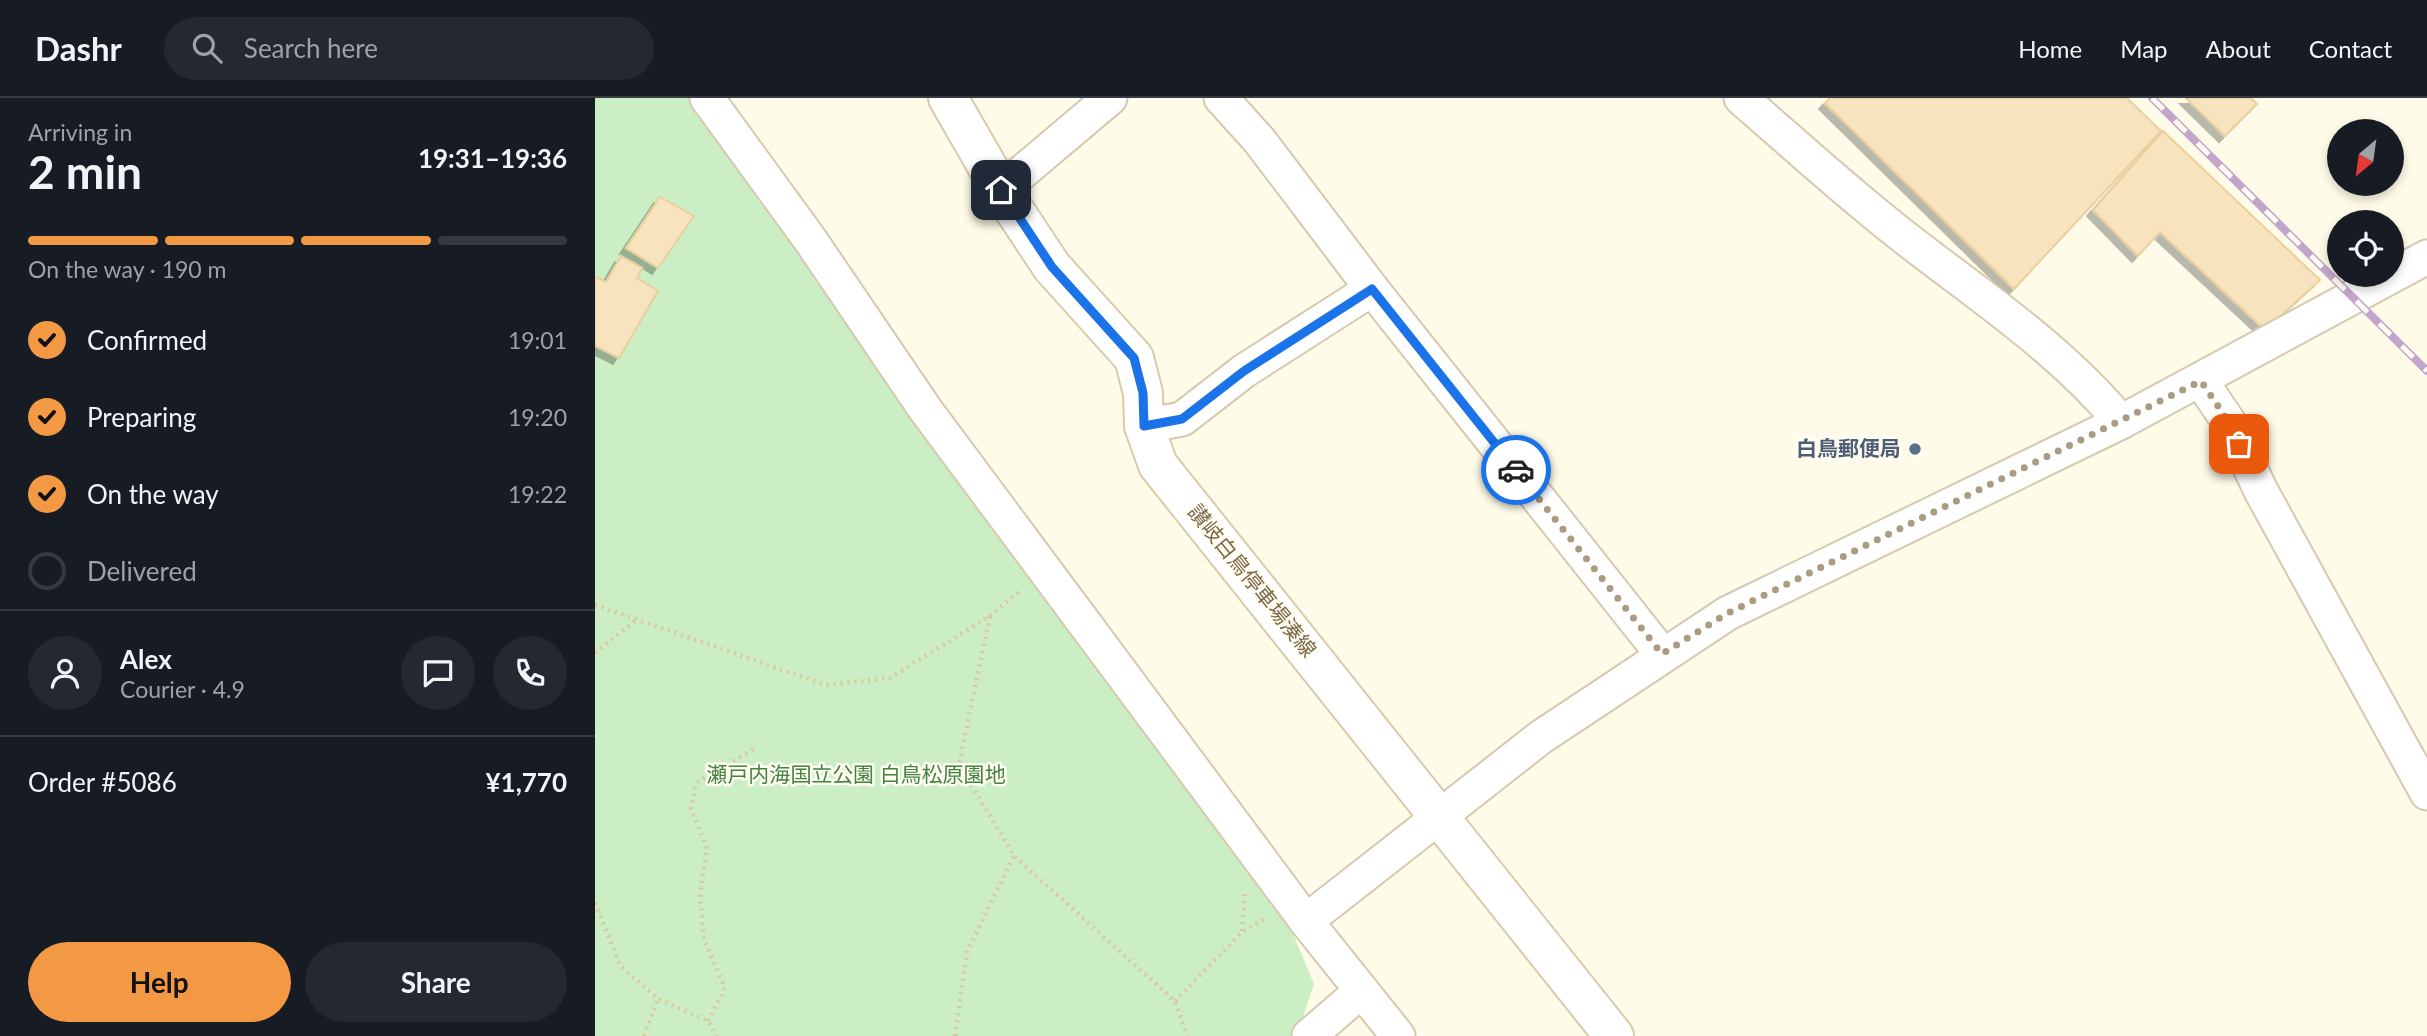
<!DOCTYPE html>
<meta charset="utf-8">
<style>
body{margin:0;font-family:Lato,"Noto Sans JP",sans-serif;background:#242831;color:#f1f3f6;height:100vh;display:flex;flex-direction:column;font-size:26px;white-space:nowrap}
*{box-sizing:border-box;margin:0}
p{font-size:23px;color:#9ea1a6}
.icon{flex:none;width:38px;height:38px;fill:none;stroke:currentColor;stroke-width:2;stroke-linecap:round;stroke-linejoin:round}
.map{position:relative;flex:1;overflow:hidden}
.sheet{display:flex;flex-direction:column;background:#171b24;width:595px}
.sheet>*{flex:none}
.needle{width:46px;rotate:209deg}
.tools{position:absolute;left:1732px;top:21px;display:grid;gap:14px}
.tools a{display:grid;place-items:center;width:77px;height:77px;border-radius:50%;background:#171b24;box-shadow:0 4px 10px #0003;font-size:35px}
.pin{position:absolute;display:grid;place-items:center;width:60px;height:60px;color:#fff;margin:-30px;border-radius:14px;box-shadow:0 4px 10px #0006}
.courier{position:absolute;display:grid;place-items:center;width:70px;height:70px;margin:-35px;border:5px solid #1a73e8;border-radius:50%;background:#fff;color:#222;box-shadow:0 2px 9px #0007}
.headline em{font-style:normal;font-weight:700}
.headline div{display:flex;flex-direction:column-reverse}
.headline{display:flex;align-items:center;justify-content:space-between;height:119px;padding:0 28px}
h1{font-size:46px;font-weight:700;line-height:52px}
.bar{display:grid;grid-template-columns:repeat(4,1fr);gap:10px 7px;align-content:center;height:84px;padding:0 28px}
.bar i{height:9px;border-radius:5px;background:#363941}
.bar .current{background:#f39843}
.bar p{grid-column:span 4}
.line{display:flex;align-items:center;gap:18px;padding:0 28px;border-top:2px solid #363941}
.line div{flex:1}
.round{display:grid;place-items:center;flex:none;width:74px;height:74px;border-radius:37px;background:#242831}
ol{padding:0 28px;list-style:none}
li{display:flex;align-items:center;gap:21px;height:77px}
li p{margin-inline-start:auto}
li .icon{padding:7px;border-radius:50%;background:#f39843;color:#111;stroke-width:4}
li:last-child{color:#9ea1a6}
li i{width:38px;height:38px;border:4px solid #363941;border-radius:50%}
.cta{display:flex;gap:14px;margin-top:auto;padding:14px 28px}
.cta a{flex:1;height:80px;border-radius:42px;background:#f39843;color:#111;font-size:28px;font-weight:700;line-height:80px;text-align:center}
.cta a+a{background:#242831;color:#f1f3f6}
header{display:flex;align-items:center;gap:42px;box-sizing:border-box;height:98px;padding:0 35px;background:#171b24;border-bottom:2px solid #363941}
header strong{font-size:33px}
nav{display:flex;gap:38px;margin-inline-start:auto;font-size:24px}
.search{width:490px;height:63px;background:#242831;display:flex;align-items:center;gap:18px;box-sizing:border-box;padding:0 24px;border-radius:38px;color:#9ea1a6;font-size:26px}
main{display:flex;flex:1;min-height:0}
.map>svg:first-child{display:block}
.green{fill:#cbeec5}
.building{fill:#f7e3bd;stroke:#ebcf9c;stroke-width:2;filter:url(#shadow)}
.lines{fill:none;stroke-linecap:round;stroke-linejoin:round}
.street-casing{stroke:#d5c9af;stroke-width:37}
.secondary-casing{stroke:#d8cbac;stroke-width:42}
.path{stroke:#ddc79f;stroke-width:4.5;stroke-dasharray:2 5;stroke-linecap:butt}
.street{stroke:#fff;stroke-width:33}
.secondary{stroke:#fff;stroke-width:38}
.rail-casing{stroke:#c3a4cb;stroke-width:8}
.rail{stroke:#fffdf1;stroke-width:5;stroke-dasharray:16;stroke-linecap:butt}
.done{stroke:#aa9b81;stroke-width:7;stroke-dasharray:0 12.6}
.route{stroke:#1a73e8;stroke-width:9}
.service-dot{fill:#5c6f8a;stroke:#fffdf1;stroke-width:2.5}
.labels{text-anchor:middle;stroke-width:5;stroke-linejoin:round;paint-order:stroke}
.service-label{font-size:21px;font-weight:bold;fill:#4e5e75;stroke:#fffdf1;text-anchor:end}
.street-label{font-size:21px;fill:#7c6849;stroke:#fffdf1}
.park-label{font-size:21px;fill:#42833f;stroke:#fffdf1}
</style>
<header>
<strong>Dashr</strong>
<div class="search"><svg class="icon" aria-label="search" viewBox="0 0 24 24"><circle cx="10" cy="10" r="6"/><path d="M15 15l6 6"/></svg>Search here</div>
<nav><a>Home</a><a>Map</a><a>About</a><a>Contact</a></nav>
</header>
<main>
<section class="sheet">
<div class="headline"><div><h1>2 min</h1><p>Arriving in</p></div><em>19:31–19:36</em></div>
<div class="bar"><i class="current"></i><i class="current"></i><i class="current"></i><i></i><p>On the way · 190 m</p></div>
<ol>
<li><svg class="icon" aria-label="check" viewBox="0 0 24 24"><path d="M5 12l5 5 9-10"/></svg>Confirmed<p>19:01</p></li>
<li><svg class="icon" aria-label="check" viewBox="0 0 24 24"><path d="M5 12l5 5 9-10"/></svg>Preparing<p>19:20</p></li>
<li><svg class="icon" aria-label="check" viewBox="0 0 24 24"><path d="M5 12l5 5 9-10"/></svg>On the way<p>19:22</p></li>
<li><i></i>Delivered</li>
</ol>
<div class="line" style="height:126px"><a class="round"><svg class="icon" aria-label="person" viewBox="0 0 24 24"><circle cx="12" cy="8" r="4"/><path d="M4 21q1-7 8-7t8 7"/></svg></a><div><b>Alex</b><p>Courier · 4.9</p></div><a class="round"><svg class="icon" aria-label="chat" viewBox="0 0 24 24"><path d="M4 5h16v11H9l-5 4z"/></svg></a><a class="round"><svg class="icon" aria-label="phone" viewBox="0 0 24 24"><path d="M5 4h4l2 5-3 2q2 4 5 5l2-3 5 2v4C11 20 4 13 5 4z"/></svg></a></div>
<div class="line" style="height:91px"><div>Order #5086</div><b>¥1,770</b></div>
<div class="cta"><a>Help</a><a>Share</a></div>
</section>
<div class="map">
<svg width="1832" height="938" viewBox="0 0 1832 938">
<defs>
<filter id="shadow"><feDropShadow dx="-6" dy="6" stdDeviation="0" flood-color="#0004"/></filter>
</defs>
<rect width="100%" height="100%" fill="#fefbe9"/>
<!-- green -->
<polygon class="green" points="0,0 97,0 688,812 719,886 704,931 697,938 0,938"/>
<!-- building -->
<g class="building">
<polygon points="1235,0 1532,0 1566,33 1419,191 1230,5"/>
<polygon points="1591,0 1656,0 1662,6 1630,38"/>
<polygon points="1568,33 1725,182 1670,232 1565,134 1543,158 1498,112"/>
<polygon points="65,99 99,118 63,170 31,150"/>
<polygon points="26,158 47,170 42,180 63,193 24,260 0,248 0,181 1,179 11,184"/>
</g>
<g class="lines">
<defs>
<g id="street">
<polyline points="112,0 216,143 330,311 711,823 803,938"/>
<polyline points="626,0 664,42 777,191 1067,556"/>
<path d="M1146,0C1198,45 1249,92 1304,135C1380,195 1463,248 1526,324"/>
<polyline points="406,92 515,0"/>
<polyline points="1606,283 1633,323 1666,393 1832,695"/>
<polyline points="549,328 587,321 649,273 777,191"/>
<polyline points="711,823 946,639 1133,515 1526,324 1832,159"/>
<polyline points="714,938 765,894"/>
</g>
<polyline id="secondary" points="353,0 406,92 457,169 539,260 548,295 549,328 563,367 1019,938"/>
</defs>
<!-- street casing -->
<use href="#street" class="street-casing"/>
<!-- secondary casing -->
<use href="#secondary" class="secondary-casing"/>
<!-- path -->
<g class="path">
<polyline points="0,507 231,587 295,580 395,518 364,666 419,758 580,903 592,938"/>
<polyline points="395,518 427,491"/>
<polyline points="0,555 41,522"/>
<polyline points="0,805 26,869 63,901 113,923 122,938"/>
<polyline points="647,833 650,793"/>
<polyline points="580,903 647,834 673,819"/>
<polyline points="113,923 130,890 109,841 105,796 112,750 96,711 101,685 161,650"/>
<polyline points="49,938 63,901"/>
<polyline points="360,938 372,854 419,758"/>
</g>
<!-- street -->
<use href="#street" class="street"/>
<!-- secondary -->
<use href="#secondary" class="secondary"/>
<defs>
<polyline id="rail" points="1557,0 1832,273"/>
</defs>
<!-- rail casing -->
<use href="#rail" class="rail-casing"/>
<!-- rail -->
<use href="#rail" class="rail"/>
</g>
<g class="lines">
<!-- done -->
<polyline class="done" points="921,372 1067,556 1133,515 1606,283 1633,323 1644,346"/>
<!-- route -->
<polyline class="route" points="406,92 457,169 539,260 548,295 549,328 587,321 649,273 777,191 921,372"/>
</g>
<!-- markers -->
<circle class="service-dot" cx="1320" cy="351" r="7"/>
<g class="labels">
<!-- service labels -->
<g class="service-label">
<text x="1306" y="358">白鳥郵便局</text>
</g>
<!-- street labels -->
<g class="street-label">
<text transform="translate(657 483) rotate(51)" y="7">讃岐白鳥停車場湊線</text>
</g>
<!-- park labels -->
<g class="park-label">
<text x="261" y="684">瀬戸内海国立公園 白鳥松原園地</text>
</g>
</g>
</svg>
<div class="tools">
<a><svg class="needle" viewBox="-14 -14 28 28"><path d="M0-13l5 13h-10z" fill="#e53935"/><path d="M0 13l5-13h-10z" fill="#9ea1a6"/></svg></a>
<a><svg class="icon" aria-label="locate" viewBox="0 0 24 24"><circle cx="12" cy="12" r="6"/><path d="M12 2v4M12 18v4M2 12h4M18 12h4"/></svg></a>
</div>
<div class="pin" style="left:1644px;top:346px;background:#ea580c"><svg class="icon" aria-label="bag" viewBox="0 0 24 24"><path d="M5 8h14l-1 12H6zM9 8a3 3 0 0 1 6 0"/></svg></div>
<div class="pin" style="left:406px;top:92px;background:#1f2937"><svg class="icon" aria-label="home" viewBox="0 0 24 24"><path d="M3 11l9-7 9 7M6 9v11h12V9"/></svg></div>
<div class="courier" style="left:921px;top:372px"><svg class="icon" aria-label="car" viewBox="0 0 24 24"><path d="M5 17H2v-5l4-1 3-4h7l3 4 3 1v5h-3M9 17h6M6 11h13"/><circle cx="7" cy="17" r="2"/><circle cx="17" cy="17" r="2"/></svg></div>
</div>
</main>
